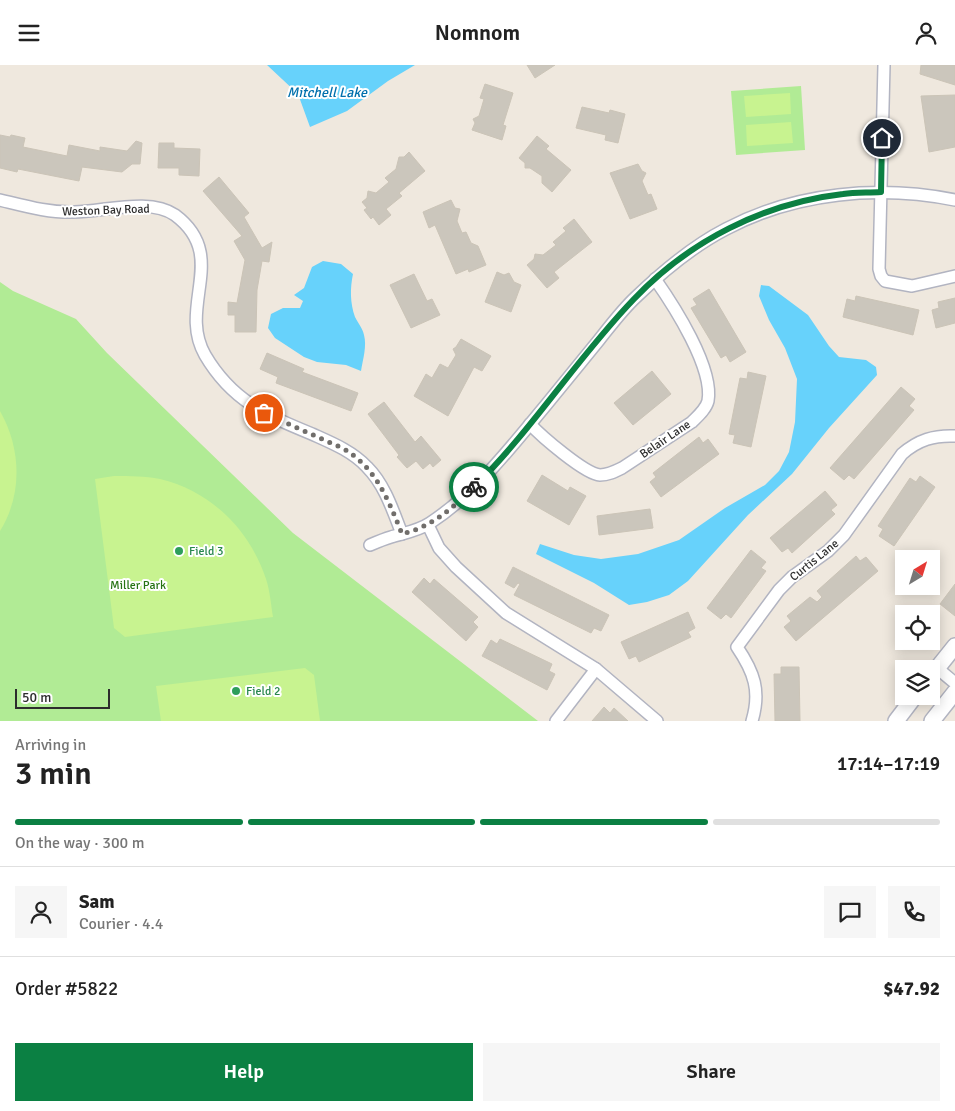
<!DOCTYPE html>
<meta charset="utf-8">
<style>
body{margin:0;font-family:Signika,sans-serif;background:#f6f6f6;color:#222;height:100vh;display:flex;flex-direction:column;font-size:19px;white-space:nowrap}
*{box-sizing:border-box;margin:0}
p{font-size:16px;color:#767676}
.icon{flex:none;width:28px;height:28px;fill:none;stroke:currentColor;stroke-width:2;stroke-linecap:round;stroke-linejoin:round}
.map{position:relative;height:656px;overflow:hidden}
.panel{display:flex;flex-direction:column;background:#fff;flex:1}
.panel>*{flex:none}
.needle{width:32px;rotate:38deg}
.controls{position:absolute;left:895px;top:485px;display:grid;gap:10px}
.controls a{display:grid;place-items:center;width:45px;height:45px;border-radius:0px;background:#fff;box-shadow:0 2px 12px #0003;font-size:25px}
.scale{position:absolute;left:15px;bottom:12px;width:95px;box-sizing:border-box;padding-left:5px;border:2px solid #2d2d2d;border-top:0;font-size:14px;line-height:18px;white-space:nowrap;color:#2d2d2d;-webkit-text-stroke:4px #fff;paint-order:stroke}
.pin{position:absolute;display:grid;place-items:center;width:42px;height:42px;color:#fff;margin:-21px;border:2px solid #fff;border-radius:50%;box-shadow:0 1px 5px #0007}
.courier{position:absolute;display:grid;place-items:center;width:50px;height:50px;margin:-25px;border:4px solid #0b8043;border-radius:50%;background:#fff;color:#222;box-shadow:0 1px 6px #0007}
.head em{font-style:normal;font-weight:600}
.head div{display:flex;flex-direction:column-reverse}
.head{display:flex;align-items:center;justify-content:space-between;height:85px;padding:0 15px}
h1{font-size:32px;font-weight:600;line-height:38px}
.bar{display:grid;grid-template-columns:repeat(4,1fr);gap:8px 5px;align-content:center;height:60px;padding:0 15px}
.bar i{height:6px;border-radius:4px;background:#e0e0e0}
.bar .on{background:#0b8043}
.bar p{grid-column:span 4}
.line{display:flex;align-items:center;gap:12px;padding:0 15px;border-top:1px solid #e0e0e0}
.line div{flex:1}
.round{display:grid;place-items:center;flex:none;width:52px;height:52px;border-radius:0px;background:#f6f6f6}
.button{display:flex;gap:10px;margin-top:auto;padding:10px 15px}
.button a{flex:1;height:58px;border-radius:0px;background:#0b8043;color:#fff;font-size:20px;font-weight:600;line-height:58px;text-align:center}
.button a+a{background:#f6f6f6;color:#222}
header{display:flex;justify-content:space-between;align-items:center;height:65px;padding:0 15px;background:#fff;font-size:22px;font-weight:600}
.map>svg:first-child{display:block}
.green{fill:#b1eb95}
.pitch{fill:#c8f390}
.water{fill:#67d2fb}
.building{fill:#cbc6bc;stroke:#cbc4b7}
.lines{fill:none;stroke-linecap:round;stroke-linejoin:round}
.street-casing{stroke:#b2b4c1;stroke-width:14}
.secondary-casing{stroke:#b2b4c1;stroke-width:18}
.street{stroke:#fff;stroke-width:11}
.secondary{stroke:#fff;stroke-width:15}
.done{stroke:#716e6b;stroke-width:5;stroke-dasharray:0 9}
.route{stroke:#0b8043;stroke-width:6}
.leisure-dot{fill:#2e9e5b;stroke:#fff;stroke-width:2}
.labels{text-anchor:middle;stroke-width:4;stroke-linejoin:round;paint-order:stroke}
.street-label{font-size:12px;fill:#2d2d2d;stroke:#fff}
.leisure-label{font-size:12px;fill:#27864d;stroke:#fff;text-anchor:start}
.park-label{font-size:12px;fill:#267313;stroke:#fff}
.water-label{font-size:14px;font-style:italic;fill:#0070ad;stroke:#fff}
</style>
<header><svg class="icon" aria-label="menu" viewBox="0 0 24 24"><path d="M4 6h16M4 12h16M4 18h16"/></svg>Nomnom<svg class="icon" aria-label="person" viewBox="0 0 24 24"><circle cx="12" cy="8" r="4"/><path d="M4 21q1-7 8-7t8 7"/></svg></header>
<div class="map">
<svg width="955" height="656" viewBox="0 0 955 656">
<rect width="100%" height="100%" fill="#efe8de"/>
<!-- green -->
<g class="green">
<polygon points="801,21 805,85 736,90 731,26"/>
<polygon points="0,217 13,226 76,254 107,288 293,468 538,656 0,656"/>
</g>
<!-- pitch -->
<g class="pitch">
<polygon points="790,28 791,49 746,52 744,31"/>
<polygon points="791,57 793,78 747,81 746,60"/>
<path d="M0,346C21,383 23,429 0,466Z"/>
<path d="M114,411C130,411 145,411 160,414C211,426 250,465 266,514C270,526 271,540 273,552L125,572L114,563L95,414Z"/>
<polygon points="305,603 314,610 320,656 161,656 156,621"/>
</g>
<!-- water -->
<g class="water">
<polygon points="267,0 415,0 388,16 347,46 310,62 298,29"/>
<path d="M323,196L341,199L353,209C350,223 350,238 355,252C358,258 363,264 364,270C367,281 363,294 361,306L346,300L317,297L304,292L275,273L268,263L271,249L283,243H300L303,236L294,230L304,223L312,202Z"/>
<polygon points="761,220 769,221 808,250 829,281 839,292 866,295 876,302 877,310 829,363 792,409 748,450 688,516 669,530 647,537 629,540 594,518 536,489 540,479 574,490 601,494 638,489 679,475 725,443 765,420 779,406 789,387 795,357 797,314 785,283 769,255 759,231"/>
</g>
<!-- building -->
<g class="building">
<polygon points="527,0 555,0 535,13"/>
<polygon points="921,0 955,0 955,20 920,9"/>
<polygon points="485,19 513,28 503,60 506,61 502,75 472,65 475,58 473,54 479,51 484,34 480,33"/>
<polygon points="955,30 955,82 929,87 921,31"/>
<polygon points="582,42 609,48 610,45 625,49 618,78 605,75 606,70 576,63"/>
<polygon points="0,70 10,72 11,70 25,73 23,82 67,91 69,80 100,86 100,82 127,86 136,76 142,78 140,99 132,99 122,107 82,102 79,116 18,104 17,107 0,103"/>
<polygon points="537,71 549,81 546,84 571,105 552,127 542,118 542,111 530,103 525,103 525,98 519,93"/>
<polygon points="159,78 174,78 174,83 200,84 199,111 179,110 179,103 158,103"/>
<polygon points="409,87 425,106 399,128 402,131 386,144 391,150 379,160 373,152 371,154 364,145 367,143 362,137 367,133 368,126 376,128 389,117 385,113 396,104 399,92 404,92"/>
<polygon points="638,99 642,106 646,108 642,116 648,130 651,129 657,144 630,154 610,108"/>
<polygon points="219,112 249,148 244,152 262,183 272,177 269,197 262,196 257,225 256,267 235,267 235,250 228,250 228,237 237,238 245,195 234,176 242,171 203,126"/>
<polygon points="451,135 455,143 460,144 457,156 462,168 466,167 471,178 478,181 486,200 469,207 468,204 456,209 435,160 429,163 423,147"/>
<polygon points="574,154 592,177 554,207 559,213 547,223 527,200 534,194 535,189 543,190 556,180 553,177 566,166 563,163"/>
<polygon points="497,207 504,210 509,208 514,217 521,220 511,247 485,237"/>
<polygon points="414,209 427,236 432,234 440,250 411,263 390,220"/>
<polygon points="709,224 746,287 730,297 726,290 721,293 691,243 697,240 693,234"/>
<polygon points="856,231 919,245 913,270 843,252 847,234 855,236"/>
<polygon points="955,233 955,258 936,263 932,245 939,243 938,237"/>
<polygon points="461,274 491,291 482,306 474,302 448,351 414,331 426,309 432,313 440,299 448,303 456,290 453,284 456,282"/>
<polygon points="267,288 304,304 302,307 358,328 351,346 276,318 278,312 260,304"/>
<polygon points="652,306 671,329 633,360 614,338"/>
<polygon points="748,307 766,311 751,382 733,378 735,370 729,369 740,313 747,314"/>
<polygon points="901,322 915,334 909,341 914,345 854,414 849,410 844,415 830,403"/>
<polygon points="384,337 415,377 421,371 441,395 433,402 430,398 423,404 416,396 407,403 397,392 399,390 368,349"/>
<polygon points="699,372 703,378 708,374 719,389 661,432 650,417 656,412 653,408"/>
<polygon points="542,410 568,426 570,422 586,431 569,460 527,436"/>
<polygon points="920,411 935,422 894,481 879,471 883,464 878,461 910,413 916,417"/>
<polygon points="825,426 837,440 831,445 835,449 792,488 788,483 782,487 770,473"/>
<polygon points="650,444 653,463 599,470 597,451"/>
<polygon points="751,485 766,497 761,503 766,506 731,553 726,549 721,554 707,543"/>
<polygon points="856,491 860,496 866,492 878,506 796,576 784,562 791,556 787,551 810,532 817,537 822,532 817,526"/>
<polygon points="513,502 609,550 601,566 594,563 591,568 514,530 520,519 518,518 514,523 505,518"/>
<polygon points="424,513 430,519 434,514 478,552 473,557 478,562 466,576 412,527"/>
<polygon points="955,519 955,551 940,539"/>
<polygon points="688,547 695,563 688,567 691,572 639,597 636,591 629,594 621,577"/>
<polygon points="500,574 552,599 549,606 555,609 547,625 482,591 491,575 497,579"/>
<polygon points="781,602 799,602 800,656 775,656 774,609 781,609"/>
<polygon points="604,642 610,648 614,643 628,656 592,656"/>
</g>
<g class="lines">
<defs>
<g id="street">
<polyline points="884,0 879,204 881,211 885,216 912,221 955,211"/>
<path d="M0,135C25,141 49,148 74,147C103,147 150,132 175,150C230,191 177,241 205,290C232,336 266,350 312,369C332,378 352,386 367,402C385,420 393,446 402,469"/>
<path d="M530,359C541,371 585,409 600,410C608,410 614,407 622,403L692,357C698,351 706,344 708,336C714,303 674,241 655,214"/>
<polyline points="428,460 439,483 456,502 506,548 596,604 657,656"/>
<path d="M370,480C377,477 384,474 391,472C404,468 418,466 430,458C476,428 511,382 546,340C564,318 581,297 599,275C611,260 622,245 636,232C663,206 693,181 726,164C796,127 879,120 955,135"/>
<polyline points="937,603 955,618"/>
<polyline points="556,656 596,604"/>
<path d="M752,656C761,626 754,607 737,582L779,525L792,512L828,486L844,470L902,389C918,375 934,370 955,371"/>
</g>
<g id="secondary">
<polyline points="931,611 955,581"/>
<polyline points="896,656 915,631"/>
<polyline points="932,656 955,627"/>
</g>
</defs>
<!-- street casing -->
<use href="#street" class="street-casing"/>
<!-- secondary casing -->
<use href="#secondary" class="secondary-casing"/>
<!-- street -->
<use href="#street" class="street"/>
<!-- secondary -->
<use href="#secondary" class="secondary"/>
</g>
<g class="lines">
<!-- done -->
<path class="done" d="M264,348L340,382C375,400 388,434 402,469C431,462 453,443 474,422"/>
<!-- route -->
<path class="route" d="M474,422C533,364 577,293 634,234C689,176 764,138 843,129C856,127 868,128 881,127L882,73"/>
</g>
<!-- markers -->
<g class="leisure-dot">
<circle cx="179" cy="486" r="5"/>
<circle cx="236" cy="626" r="5"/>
</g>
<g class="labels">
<!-- street labels -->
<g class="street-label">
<text transform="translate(106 145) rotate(-2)" y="4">Weston Bay Road</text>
<text transform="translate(665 374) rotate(-34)" y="4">Belair Lane</text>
<text transform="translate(814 495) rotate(-39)" y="4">Curtis Lane</text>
</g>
<!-- leisure labels -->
<g class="leisure-label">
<text x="189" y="490">Field 3</text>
<text x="246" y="630">Field 2</text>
</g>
<!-- park labels -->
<g class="park-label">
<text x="138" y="524">Miller Park</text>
</g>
<!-- water labels -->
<g class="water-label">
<text x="327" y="32">Mitchell Lake</text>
</g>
</g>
</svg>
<div class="controls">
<a><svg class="needle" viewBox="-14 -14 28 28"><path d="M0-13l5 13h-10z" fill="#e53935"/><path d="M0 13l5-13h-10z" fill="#767676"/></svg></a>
<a><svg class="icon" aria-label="locate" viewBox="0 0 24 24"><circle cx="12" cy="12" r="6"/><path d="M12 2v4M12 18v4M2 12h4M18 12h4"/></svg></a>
<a><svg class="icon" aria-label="layers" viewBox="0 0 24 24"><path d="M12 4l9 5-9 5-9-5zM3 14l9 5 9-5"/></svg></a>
</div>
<div class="scale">50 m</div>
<div class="pin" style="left:264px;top:348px;background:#ea580c"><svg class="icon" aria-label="bag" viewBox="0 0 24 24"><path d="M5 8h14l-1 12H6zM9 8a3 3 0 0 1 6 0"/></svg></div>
<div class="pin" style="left:882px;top:73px;background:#1f2937"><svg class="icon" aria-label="home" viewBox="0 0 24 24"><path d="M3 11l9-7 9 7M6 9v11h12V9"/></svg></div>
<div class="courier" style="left:474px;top:422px"><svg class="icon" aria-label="bike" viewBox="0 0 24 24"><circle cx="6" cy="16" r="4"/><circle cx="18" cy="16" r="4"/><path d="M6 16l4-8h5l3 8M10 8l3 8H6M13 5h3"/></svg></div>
</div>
<section class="panel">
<div class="head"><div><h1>3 min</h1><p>Arriving in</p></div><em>17:14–17:19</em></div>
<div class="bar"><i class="on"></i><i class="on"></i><i class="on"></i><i></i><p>On the way · 300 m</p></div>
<div class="line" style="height:90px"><a class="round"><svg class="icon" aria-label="person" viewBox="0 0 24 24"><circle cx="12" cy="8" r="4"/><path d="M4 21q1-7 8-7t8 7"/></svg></a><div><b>Sam</b><p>Courier · 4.4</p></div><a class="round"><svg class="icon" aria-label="chat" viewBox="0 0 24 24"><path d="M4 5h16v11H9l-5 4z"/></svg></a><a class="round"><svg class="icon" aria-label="phone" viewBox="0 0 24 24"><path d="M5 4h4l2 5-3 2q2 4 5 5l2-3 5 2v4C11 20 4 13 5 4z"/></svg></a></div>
<div class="line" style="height:65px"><div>Order #5822</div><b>$47.92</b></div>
<div class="button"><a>Help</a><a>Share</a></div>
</section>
